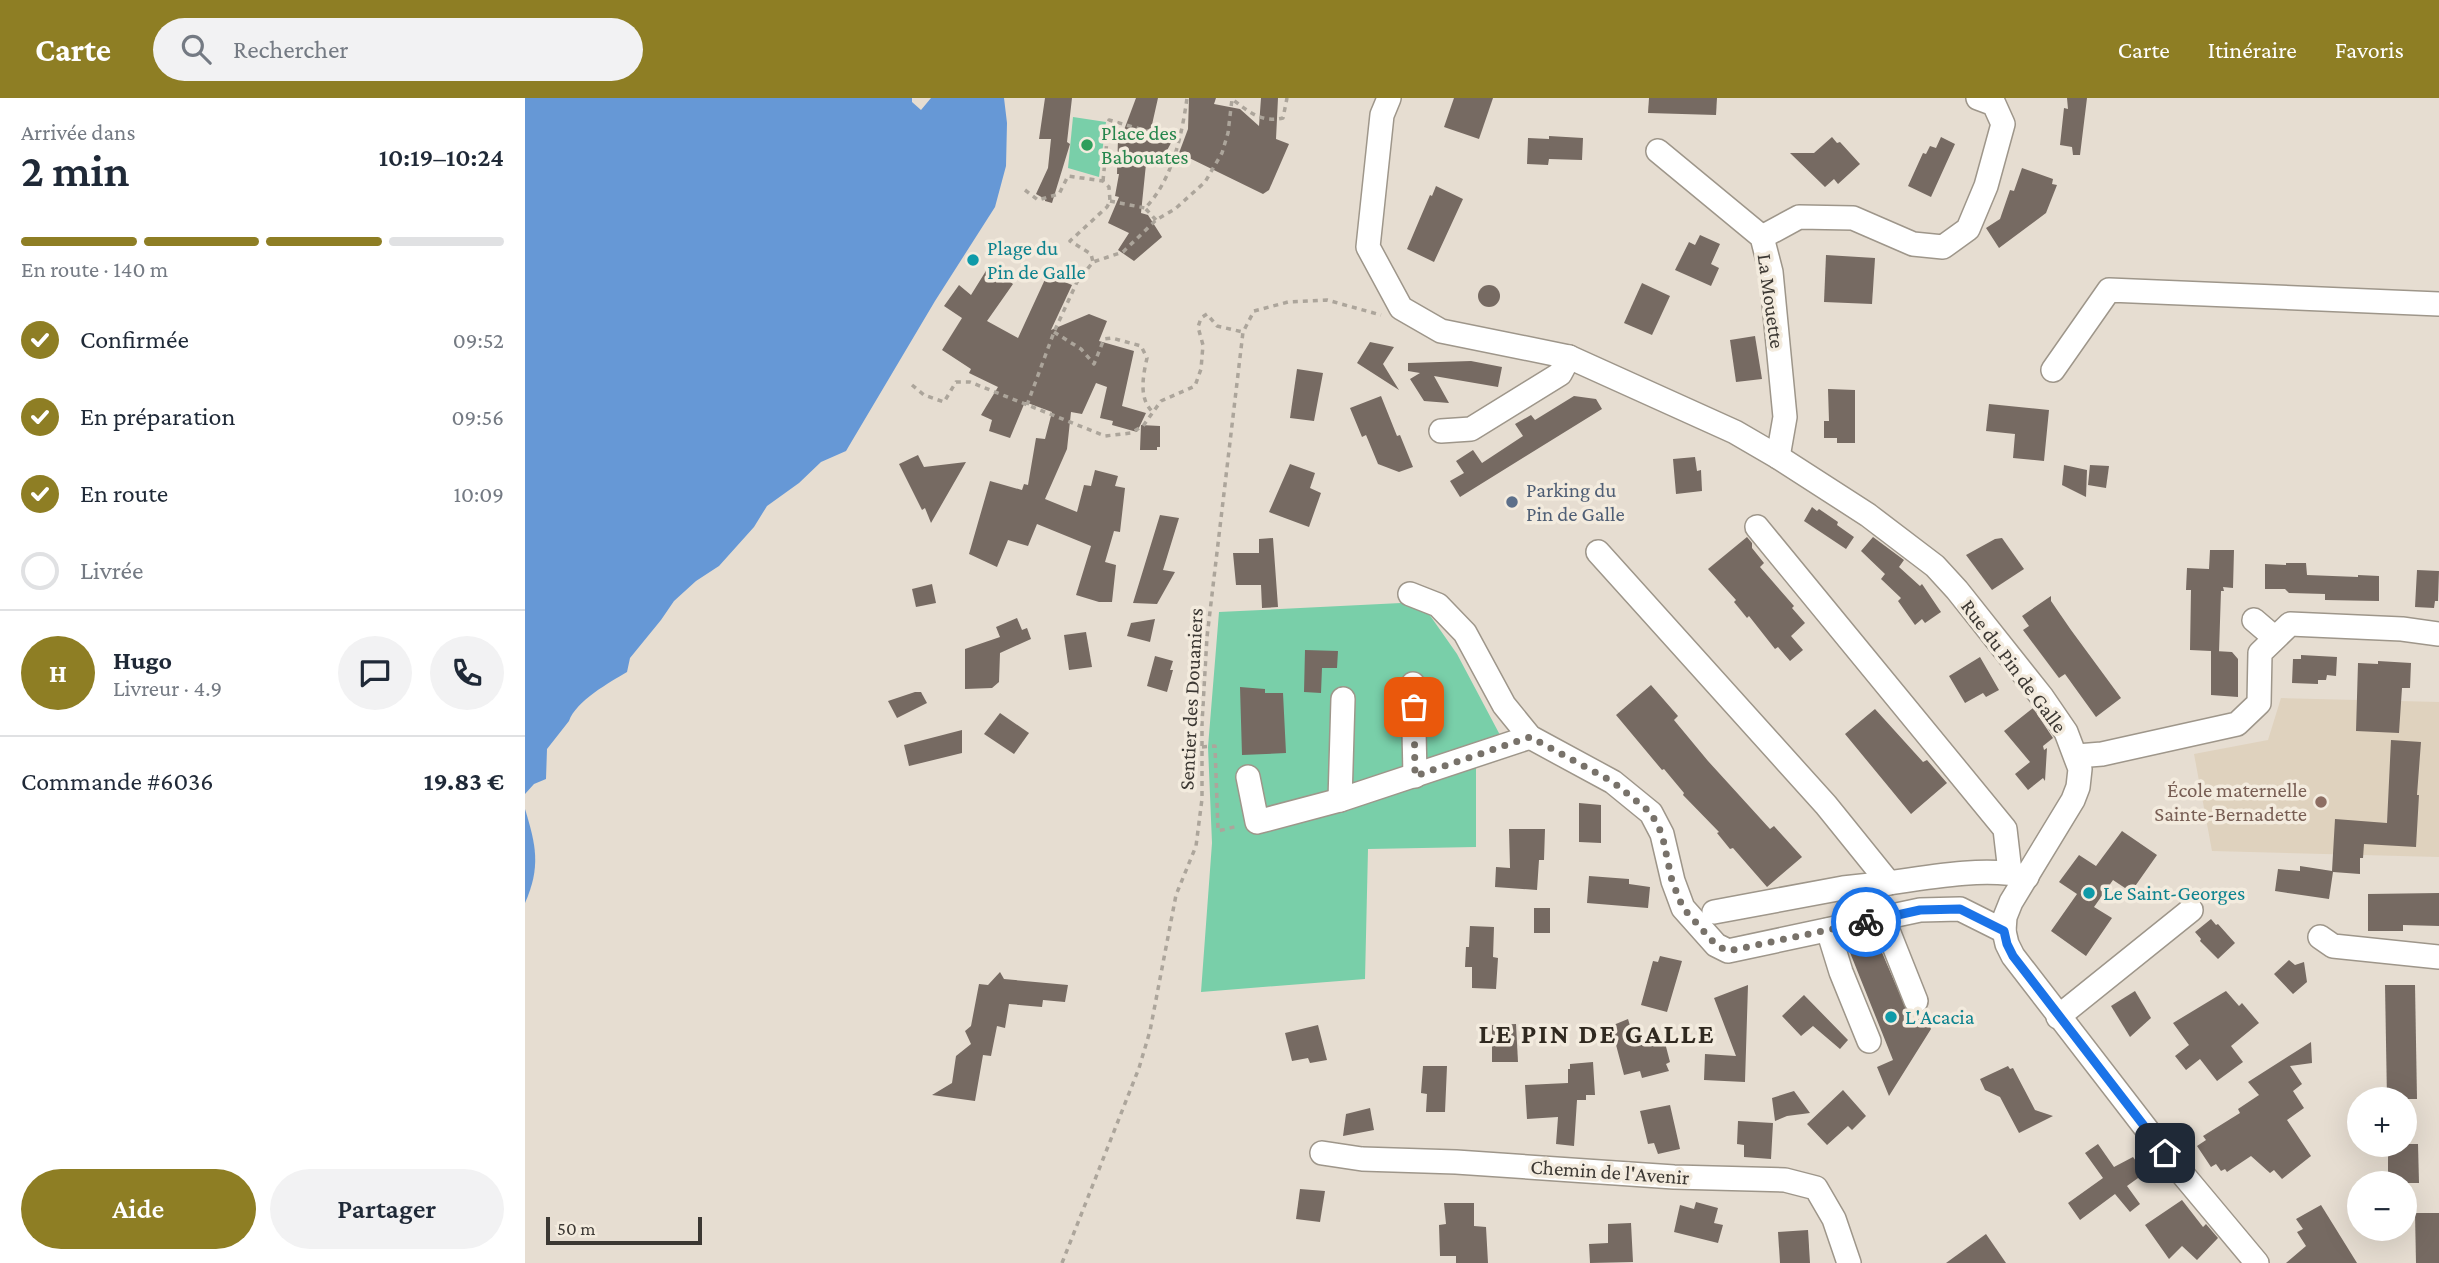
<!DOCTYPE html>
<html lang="fr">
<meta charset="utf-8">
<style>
body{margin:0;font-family:"Crimson Pro",serif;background:#f2f2f3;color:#1f2937;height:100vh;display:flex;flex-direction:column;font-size:26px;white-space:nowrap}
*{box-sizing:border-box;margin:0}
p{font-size:23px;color:#747a83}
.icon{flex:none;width:38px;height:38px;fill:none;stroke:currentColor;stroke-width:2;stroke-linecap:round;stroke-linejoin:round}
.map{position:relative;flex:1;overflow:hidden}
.panel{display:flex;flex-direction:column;background:#fff;width:525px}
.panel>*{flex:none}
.controls{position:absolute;left:1822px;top:989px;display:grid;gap:14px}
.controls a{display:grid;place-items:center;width:70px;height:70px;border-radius:50%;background:#fff;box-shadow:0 7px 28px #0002;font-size:35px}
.scale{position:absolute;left:21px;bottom:18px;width:156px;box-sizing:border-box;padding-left:7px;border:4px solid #3c3833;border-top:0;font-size:19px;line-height:24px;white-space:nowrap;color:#3c3833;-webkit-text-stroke:5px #f3ebde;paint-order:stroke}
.pin{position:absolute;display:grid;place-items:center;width:60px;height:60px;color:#fff;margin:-30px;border-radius:14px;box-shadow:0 4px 10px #0006}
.courier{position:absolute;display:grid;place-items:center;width:70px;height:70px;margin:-35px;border:5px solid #1a73e8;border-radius:50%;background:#fff;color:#222;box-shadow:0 2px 9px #0007}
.headline em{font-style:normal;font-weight:600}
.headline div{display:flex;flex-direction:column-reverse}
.headline{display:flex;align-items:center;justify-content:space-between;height:119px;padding:0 21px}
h1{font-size:46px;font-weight:600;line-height:52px}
.bar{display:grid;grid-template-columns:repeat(4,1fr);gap:10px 7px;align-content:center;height:84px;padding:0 21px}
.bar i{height:9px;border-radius:5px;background:#e0e1e3}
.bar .active{background:#8e7e24}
.bar p{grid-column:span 4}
.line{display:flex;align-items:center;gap:18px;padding:0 21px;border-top:2px solid #e0e1e3}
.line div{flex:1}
.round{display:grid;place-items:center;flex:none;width:74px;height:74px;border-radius:37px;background:#f2f2f3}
ol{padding:0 21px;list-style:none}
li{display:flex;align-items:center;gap:21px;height:77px}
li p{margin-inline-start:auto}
li .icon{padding:7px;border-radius:50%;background:#8e7e24;color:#fff;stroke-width:4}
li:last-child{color:#747a83}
li i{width:38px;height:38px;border:4px solid #e0e1e3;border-radius:50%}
.cta{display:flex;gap:14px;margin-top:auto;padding:14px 21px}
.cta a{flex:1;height:80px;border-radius:42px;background:#8e7e24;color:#fff;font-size:28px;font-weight:600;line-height:80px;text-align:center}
.cta a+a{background:#f2f2f3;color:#1f2937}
header{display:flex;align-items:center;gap:42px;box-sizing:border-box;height:98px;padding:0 35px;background:#8e7e24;color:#fff}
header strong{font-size:33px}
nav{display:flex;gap:38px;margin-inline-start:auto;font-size:24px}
.search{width:490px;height:63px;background:#f2f2f3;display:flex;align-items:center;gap:18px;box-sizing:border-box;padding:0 24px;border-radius:38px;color:#747a83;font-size:26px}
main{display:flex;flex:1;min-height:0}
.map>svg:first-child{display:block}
.built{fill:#dfd2be}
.green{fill:#79cfa9}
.water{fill:#6698d6}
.building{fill:#766a62}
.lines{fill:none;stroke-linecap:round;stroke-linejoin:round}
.minor-casing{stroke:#9e968a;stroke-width:26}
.path{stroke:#aca59b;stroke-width:3.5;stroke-dasharray:5 5;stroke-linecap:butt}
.minor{stroke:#fff;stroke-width:23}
.done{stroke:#78726a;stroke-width:7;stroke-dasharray:0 12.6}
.route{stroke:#1a73e8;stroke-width:9}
.leisure-dot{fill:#2e9e5b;stroke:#f3ebde;stroke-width:2.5}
.culture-dot{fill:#0f9aa8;stroke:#f3ebde;stroke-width:2.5}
.service-dot{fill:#5c6f8a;stroke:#f3ebde;stroke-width:2.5}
.education-dot{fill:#8d6e63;stroke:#f3ebde;stroke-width:2.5}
.labels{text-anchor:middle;stroke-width:7;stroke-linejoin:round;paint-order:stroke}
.leisure-label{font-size:21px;fill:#27864d;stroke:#f3ebde;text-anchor:start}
.culture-label{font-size:21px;fill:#0d838f;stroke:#f3ebde;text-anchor:start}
.street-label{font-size:21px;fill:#3c3833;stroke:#f3ebde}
.service-label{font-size:21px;fill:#4e5e75;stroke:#f3ebde;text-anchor:start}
.education-label{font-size:21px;fill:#785e54;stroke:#f3ebde;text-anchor:end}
.district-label{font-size:28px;font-weight:bold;letter-spacing:2px;fill:#302920;stroke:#f3ebde}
</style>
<header>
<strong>Carte</strong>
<div class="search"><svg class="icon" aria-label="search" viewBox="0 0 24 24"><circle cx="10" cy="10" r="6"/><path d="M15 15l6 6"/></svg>Rechercher</div>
<nav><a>Carte</a><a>Itinéraire</a><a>Favoris</a></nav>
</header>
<main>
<section class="panel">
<div class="headline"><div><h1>2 min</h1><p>Arrivée dans</p></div><em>10:19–10:24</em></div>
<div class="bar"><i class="active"></i><i class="active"></i><i class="active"></i><i></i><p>En route · 140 m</p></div>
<ol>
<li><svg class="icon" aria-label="check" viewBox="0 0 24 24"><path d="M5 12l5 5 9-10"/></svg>Confirmée<p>09:52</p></li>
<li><svg class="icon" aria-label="check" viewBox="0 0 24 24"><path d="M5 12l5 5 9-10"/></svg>En préparation<p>09:56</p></li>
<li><svg class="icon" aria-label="check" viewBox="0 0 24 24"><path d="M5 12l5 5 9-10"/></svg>En route<p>10:09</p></li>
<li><i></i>Livrée</li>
</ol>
<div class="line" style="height:126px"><b class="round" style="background:#8e7e24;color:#fff">H</b><div><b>Hugo</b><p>Livreur · 4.9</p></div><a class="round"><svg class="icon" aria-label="chat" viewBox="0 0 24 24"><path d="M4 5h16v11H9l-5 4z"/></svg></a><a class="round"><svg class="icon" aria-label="phone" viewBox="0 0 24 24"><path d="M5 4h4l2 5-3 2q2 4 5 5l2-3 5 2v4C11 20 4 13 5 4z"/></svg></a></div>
<div class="line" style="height:91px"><div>Commande #6036</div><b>19.83 €</b></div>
<div class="cta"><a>Aide</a><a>Partager</a></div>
</section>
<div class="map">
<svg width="1914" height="1165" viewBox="0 0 1914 1165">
<rect width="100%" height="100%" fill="#e6ddd1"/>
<!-- built -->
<polygon class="built" points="1756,600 1914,604 1914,759 1687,753 1669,656 1743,642"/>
<!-- green -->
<g class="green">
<polygon points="548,19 581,24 574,79 543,70"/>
<polygon points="876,505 904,516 932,556 984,654 951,665 951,749 843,751 840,881 676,894 687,745 683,649 694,514"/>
</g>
<!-- water -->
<g class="water">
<path d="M0,0H387V4L396,12L406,0H479L482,25L481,68L470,109L410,203L321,353L296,364L274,385L242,408L229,429L194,468L171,483L149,503L136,522L105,560L102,574C85,584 51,603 44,623L22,651L21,681L9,686L0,696Z"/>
<path d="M0,711C11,747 16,769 0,805Z"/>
</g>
<!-- building -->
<g class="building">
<polygon points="520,0 547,0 542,44 545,46 527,105 520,103 520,101 511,96 523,70 526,41 514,41"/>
<polygon points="611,0 633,0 624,40 646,45 633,69 621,66 616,115 623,117 637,139 609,163 593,152 604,135 583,125 594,99 590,98 594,76 592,76 593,40 596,40"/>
<polygon points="664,0 691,0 689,6 715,11 734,28 736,0 753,0 751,41 764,46 744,92 738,96 654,55 663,31"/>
<polygon points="929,0 968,0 954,41 919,29"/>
<polygon points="1124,0 1192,0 1191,17 1123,15"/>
<polygon points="1542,0 1562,0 1555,57 1548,57 1547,49 1535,47 1539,10 1543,11"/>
<polygon points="1024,38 1058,40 1057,62 1024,61 1023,67 1002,66 1003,40 1024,41"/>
<polygon points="1307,39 1312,45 1315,44 1335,66 1313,86 1309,81 1300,89 1265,55 1289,55"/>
<polygon points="1416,39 1430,46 1406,99 1383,88 1398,55 1401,56 1405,48 1411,50"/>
<polygon points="1497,70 1528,81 1527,86 1532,87 1521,115 1474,150 1461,130 1475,121 1485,92 1489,93"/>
<polygon points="911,88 938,101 909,164 882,151 905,97 907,98"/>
<polygon points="1175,137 1195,146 1186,166 1194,170 1186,188 1150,172 1164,144 1170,147"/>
<polygon points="1301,157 1350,160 1347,206 1299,204"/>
<polygon points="464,168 488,186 462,223 493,240 522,177 547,187 526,232 564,216 582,223 574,243 609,253 597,308 621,315 612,334 587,327 588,323 575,320 582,289 571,285 557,316 546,314 542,351 520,401 552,414 559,387 566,388 570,372 593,378 590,388 600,390 595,434 589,433 580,464 591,467 587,504 574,504 551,497 566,448 512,426 503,448 483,442 472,469 444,456 465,383 497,392 499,386 503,387 511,340 520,341 527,314 500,304 485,340 464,333 467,322 456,317 473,289 444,275 446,271 417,252 437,220 419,208 434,187 446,197"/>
<polygon points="1117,185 1145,198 1127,237 1099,225"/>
<circle cx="964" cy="198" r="11"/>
<polygon points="1230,238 1237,281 1211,284 1205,242"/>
<polygon points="845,244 869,249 858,266 874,292 832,265"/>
<polygon points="946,263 977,269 973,289 909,278 924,305 899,303 885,281 895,275 883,273 883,265"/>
<polygon points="772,271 798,275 789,323 765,320"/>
<polygon points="1303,291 1330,292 1330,345 1312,345 1312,340 1299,340 1299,323 1304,323"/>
<polygon points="856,298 872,338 875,337 888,369 874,374 853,366 841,337 837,339 825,310"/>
<polygon points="1049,298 1071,301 1077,311 935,399 925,383 939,375 931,363 948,352 957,365 998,338 990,326 1006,317 1010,322"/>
<polygon points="1464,306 1524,312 1519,363 1488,360 1490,336 1461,333"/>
<polygon points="616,327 635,328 635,349 632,349 632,352 615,352"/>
<polygon points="393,357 399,369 441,364 406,425 400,410 397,412 374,366"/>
<polygon points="1170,359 1172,373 1176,372 1177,393 1151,396 1148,361"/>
<polygon points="765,366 790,375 785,390 796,395 784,429 744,414"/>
<polygon points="1539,367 1562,372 1561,399 1537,387"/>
<polygon points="1565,367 1584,368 1581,390 1563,387"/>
<polygon points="1287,409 1292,413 1294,411 1313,424 1312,427 1329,439 1321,451 1279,423"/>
<polygon points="635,417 654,420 638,472 650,474 632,506 608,505"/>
<polygon points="1222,439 1227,445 1227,450 1239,465 1235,469 1269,508 1267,510 1280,525 1266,538 1278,552 1265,563 1253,549 1250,551 1224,518 1222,520 1209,504 1211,502 1183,471"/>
<polygon points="1348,439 1379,462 1374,469 1395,488 1397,486 1416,514 1400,525 1397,521 1390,527 1373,503 1376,500 1356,481 1360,476 1336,453"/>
<polygon points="748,440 753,509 737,510 736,487 711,487 708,455 734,455 734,441"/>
<polygon points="1477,440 1499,471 1467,492 1441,457 1470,441"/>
<polygon points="1685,452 1709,452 1708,490 1698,489 1699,493 1696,493 1694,554 1690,553 1707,554 1713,561 1713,599 1686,597 1686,553 1665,552 1666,492 1661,492 1662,470 1684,471"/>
<polygon points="1761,465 1781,465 1782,477 1833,479 1833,477 1854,478 1854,503 1800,502 1800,496 1764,495 1760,491 1740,491 1740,466 1761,467"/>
<polygon points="1892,472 1914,473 1913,503 1910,503 1909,510 1890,509"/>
<polygon points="407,486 411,505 391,509 387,491"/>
<polygon points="1526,498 1526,503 1546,532 1596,600 1571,619 1540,576 1534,580 1498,532 1504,528 1497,518"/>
<polygon points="492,520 497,532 502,530 506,541 475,555 474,584 467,590 440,591 440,551 475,539 471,529"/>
<polygon points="630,521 625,544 602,538 606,525"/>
<polygon points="561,534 567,569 544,572 539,537"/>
<polygon points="780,552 813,553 812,570 797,570 796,595 779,594"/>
<polygon points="1776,557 1812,559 1811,578 1802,577 1801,582 1793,582 1793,586 1767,585 1768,561 1776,561"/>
<polygon points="630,558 648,563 645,572 648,572 642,594 622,588"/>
<polygon points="1455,559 1474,592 1461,599 1458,595 1440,605 1424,578"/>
<polygon points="1853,563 1886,565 1885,590 1877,590 1874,635 1831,633 1833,565 1853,566"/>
<polygon points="1126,587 1153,618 1149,622 1183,663 1245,731 1249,728 1277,759 1242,789 1208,750 1205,751 1192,735 1194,734 1158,697 1159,695 1139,671 1137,672 1091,617"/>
<polygon points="715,589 740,591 740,595 758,595 761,655 717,657"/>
<polygon points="390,594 396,594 402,605 372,620 363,603"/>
<polygon points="1508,610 1528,640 1518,648 1519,652 1522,650 1520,683 1518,680 1503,692 1490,676 1505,664 1479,633"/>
<polygon points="1350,611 1398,664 1402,662 1422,685 1386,716 1320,636"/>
<polygon points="475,615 504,635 489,656 459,636"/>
<polygon points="437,632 437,655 384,668 379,647"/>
<polygon points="1866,642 1896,644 1892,697 1894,697 1891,749 1839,746 1838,760 1835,760 1835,776 1808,774 1804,801 1750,793 1753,771 1775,773 1775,768 1807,773 1810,721 1862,725"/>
<polygon points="1054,705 1076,707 1076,745 1054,744"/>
<polygon points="984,731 1020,731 1019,762 1014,762 1012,792 970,789 971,769 985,770"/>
<polygon points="1597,733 1632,757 1606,794 1588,782 1569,809 1587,820 1561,858 1526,833 1552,796 1534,784 1554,757 1571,768"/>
<polygon points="1064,778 1104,781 1104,786 1125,789 1123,810 1062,805"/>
<polygon points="1914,795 1914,828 1878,827 1878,833 1843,833 1843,796"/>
<rect x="1009" y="810" width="16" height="25"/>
<polygon points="1686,821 1691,827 1693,826 1710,845 1693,861 1675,843 1676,841 1670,834"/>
<polygon points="945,828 969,829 968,859 973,860 971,891 947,890 947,869 940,869 941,849 944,849"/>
<polygon points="1349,836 1386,922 1400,917 1406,931 1364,998 1352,969 1368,962 1322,847"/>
<polygon points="1135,858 1157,863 1142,914 1116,907 1128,863 1133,864"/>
<polygon points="1764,862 1770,867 1779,864 1782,884 1768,896 1749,876"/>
<polygon points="475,874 479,881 543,887 540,904 518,902 517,909 484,906 480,930 472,928 466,958 458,957 450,1003 407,997 427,985 431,958 446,946 440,933 446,928 454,886 463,887"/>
<polygon points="1223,887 1220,984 1179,982 1180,956 1211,958 1189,900"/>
<polygon points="1860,887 1890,887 1892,1001 1862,1001"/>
<polygon points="1610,893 1626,920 1605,939 1586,908"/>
<polygon points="1701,893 1714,908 1717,905 1734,925 1706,948 1718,964 1692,983 1675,961 1661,972 1650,958 1664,947 1648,925"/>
<polygon points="1279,897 1323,942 1315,951 1288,928 1276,938 1257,918"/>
<polygon points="1103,921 1111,948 1139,941 1145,964 1141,966 1144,973 1117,980 1115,973 1099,977 1086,928"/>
<polygon points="991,926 993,964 967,964 967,927"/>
<polygon points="793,927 802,962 785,965 783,960 767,963 760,935"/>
<polygon points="1786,944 1787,965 1765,968 1777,986 1768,993 1779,1010 1762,1022 1786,1058 1757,1081 1749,1072 1745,1075 1726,1058 1702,1074 1700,1071 1696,1073 1691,1066 1686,1069 1672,1048 1681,1042 1678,1038 1715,1015 1713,1011 1734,997 1723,984"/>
<polygon points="1068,964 1070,997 1061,997 1061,1002 1052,1002 1049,1048 1031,1046 1033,1019 1002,1021 1000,987 1043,985 1043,971 1045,971 1045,966"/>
<polygon points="898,968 922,968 920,1014 901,1014 902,996 896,995"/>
<polygon points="1483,968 1485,971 1488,970 1510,1012 1528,1018 1494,1035 1475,999 1460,992 1455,981"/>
<polygon points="1318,992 1341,1018 1327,1032 1323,1028 1302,1047 1282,1026"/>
<polygon points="1269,993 1285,1015 1262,1018 1250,1023 1247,1000"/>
<polygon points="1145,1007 1155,1051 1133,1056 1129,1045 1123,1046 1115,1013"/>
<polygon points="845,1010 849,1032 818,1038 821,1016"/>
<polygon points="1213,1023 1248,1025 1246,1061 1219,1059 1219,1047 1212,1046"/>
<polygon points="1573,1046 1589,1069 1608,1059 1620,1075 1602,1088 1615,1106 1605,1114 1590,1096 1555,1122 1543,1105 1578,1080 1560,1055"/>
<polygon points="1863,1046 1893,1046 1894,1085 1863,1085"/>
<polygon points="775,1091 800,1093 795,1124 771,1121"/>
<polygon points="1657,1102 1678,1129 1681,1126 1693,1140 1672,1162 1657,1148 1644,1161 1620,1127"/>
<polygon points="1171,1104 1193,1110 1189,1125 1198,1127 1193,1145 1149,1134 1155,1107 1169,1111"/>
<polygon points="919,1105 949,1105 949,1128 961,1129 963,1165 931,1165 931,1158 915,1158 914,1127 921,1126"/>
<polygon points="1796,1107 1832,1165 1761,1165 1781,1148 1772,1134 1778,1131 1771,1121"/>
<polygon points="1890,1115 1914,1115 1914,1165 1891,1165"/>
<polygon points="1106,1125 1108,1164 1065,1165 1064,1146 1083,1145 1083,1126"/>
<polygon points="1283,1132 1285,1165 1255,1165 1253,1134"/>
<polygon points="1461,1136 1481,1165 1421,1165"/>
</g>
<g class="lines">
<defs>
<g id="minor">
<polyline points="864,0 857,17 843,149 876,210 916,233 1044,259 1210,334 1253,359 1343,417 1410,468 1432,492 1517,599 1541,634 1555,671 1553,689 1548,702 1486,804 1480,819 1479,833 1482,846 1488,858 1640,1055 1732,1165"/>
<polyline points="1133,53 1237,139 1246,174 1260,319 1253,359"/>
<polyline points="1237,139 1274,119 1328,120 1388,146 1418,149 1443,131 1461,88 1478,26 1469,6 1453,0"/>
<polyline points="1528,272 1584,192 1914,206"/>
<polyline points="916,333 946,331 1035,276 1044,259"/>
<polyline points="1232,429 1480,731 1485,774"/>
<path d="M1073,454L1301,707L1364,785C1403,779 1465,768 1502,779"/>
<polyline points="885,496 913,507 940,535 979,607 1005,639 1088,684 1126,715 1137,736 1148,783 1158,810 1191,847 1203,853 1395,812 1435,811 1479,833"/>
<polyline points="1729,522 1750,540"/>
<polyline points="888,586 890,678"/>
<polyline points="818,601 815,702 1005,639"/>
<polyline points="1552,658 1577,656 1712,626 1734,605 1735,555 1765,526 1877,531 1914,536"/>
<polyline points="723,679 732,724 815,702"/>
<polyline points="1189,814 1318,790 1364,785"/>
<polyline points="1358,820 1391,903"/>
<polyline points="1303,832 1316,874 1344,943"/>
<polyline points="1795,839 1808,848 1914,859"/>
<polyline points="1533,919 1666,812"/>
<polyline points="797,1055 837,1061 931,1064 1149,1079 1260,1082 1291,1090 1309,1121 1324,1165"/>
</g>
</defs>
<!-- minor casing -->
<use href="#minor" class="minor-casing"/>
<!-- path -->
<g class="path">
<polyline points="578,83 584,22 653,42"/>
<polyline points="500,92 513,102 534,96 543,78 578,83 584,89 585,103 582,109 545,143 566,156 568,164"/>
<polyline points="585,103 620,110"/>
<path d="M631,122L620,110C647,83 657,37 662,0"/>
<path d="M529,234L556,251L569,266L579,241L587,240L616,248L622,260C618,278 613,302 629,315"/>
<polyline points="387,287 399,297 419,304 431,284 445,284 580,338 606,335 618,328 636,303 670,288 676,271 678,247 673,229 676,220 682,216 692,228 718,234"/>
<path d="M502,307L529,234L552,184L568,164L598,154L631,122L650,111L680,84L697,55L703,35L707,1C724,14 736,25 758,20L762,0"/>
<polyline points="677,649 690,648 693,733 713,728"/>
<polyline points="537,1165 614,970 625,933 651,797 671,748 677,701 677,625 682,539 718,234 729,213 763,204 802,202 856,217"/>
</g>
<!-- minor -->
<use href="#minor" class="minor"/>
</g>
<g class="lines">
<!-- done -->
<polyline class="done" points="889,609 890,678 1005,639 1088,684 1126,715 1137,736 1147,783 1158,810 1191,847 1203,853 1341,824"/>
<!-- route -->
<polyline class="route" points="1341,824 1395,812 1435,811 1479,833 1482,846 1488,858 1640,1055"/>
</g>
<!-- markers -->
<circle class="leisure-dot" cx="562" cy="47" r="7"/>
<g class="culture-dot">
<circle cx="448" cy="162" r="7"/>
<circle cx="1564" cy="795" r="7"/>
<circle cx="1366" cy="919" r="7"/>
</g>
<circle class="service-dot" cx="987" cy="404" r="7"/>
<circle class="education-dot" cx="1796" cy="704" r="7"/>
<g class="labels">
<!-- leisure labels -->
<g class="leisure-label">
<text x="576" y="42">Place des<tspan x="576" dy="24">Babouates</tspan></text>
</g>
<!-- culture labels -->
<g class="culture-label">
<text x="462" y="157">Plage du<tspan x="462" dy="24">Pin de Galle</tspan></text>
<text x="1578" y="802">Le Saint-Georges</text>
<text x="1380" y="926">L'Acacia</text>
</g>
<!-- street labels -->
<g class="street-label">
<text transform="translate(1246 203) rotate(82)" y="7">La Mouette</text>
<text transform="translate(1489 568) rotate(53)" y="7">Rue du Pin de Galle</text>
<text transform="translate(666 601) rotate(-87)" y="7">Sentier des Douaniers</text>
<text transform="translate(1085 1074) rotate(4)" y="7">Chemin de l'Avenir</text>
</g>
<!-- service labels -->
<g class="service-label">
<text x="1001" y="399">Parking du<tspan x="1001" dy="24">Pin de Galle</tspan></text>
</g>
<!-- education labels -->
<g class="education-label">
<text x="1782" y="699">École maternelle<tspan x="1782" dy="24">Sainte-Bernadette</tspan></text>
</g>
<!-- district labels -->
<g class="district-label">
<text x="1072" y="945">LE PIN DE GALLE</text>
</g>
</g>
</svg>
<div class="controls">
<a>+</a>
<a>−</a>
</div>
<div class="scale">50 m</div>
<div class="pin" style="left:889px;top:609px;background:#ea580c"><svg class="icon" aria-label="bag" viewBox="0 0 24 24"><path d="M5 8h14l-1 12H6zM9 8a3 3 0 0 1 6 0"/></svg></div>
<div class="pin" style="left:1640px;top:1055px;background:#1f2937"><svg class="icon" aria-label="home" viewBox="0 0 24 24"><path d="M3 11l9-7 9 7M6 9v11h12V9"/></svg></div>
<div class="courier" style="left:1341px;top:824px"><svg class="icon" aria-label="bike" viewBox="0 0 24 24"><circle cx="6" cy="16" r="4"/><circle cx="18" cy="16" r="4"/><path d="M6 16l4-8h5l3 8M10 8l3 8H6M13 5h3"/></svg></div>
</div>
</main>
